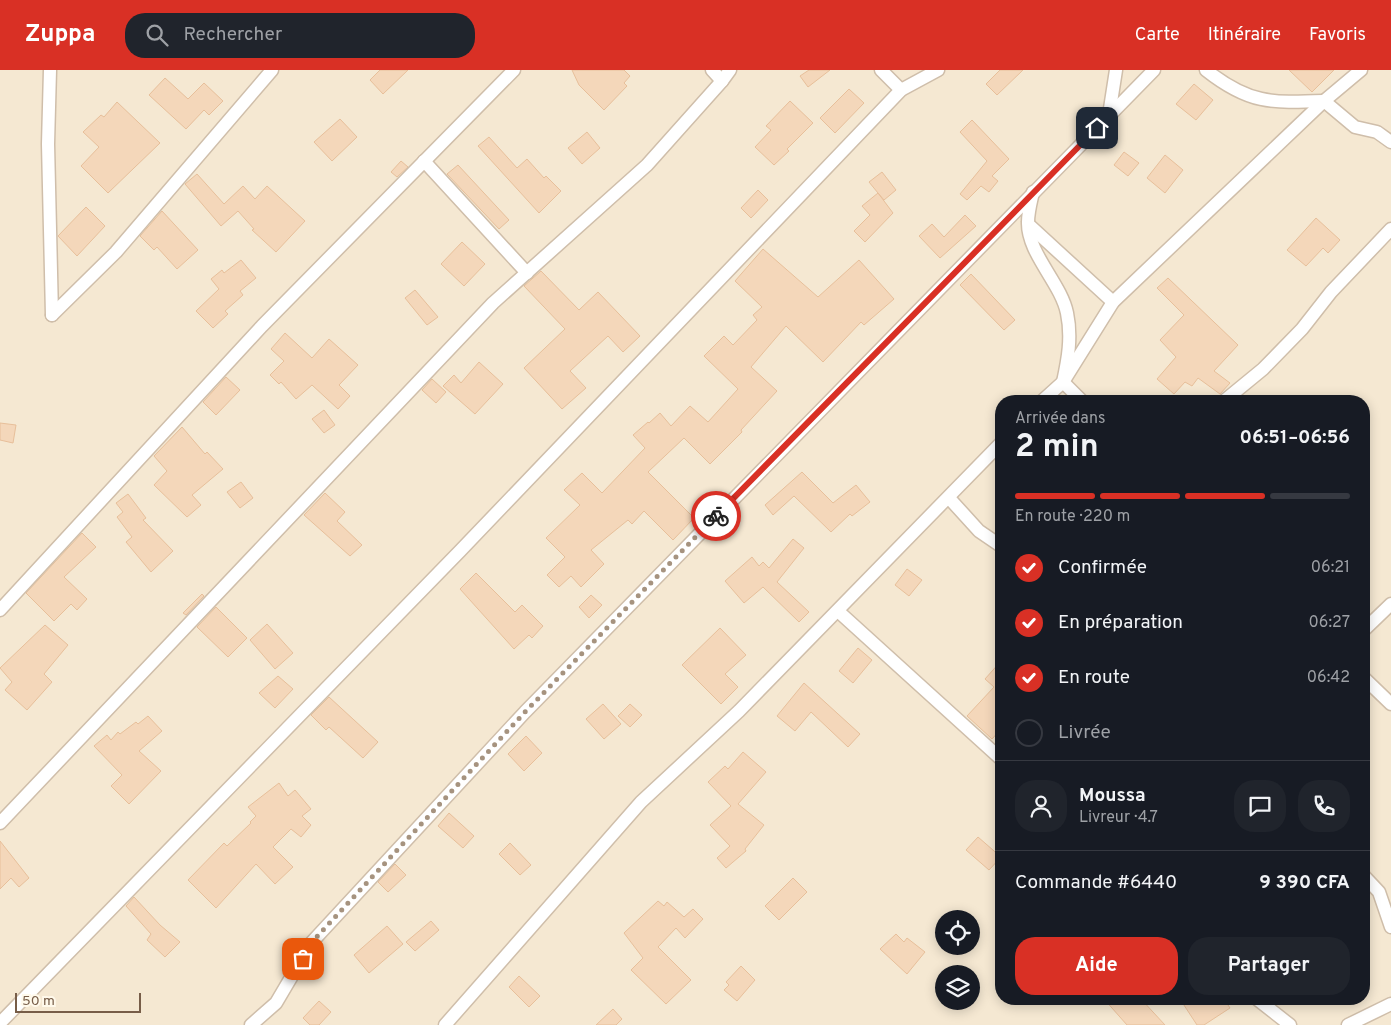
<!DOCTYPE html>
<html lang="fr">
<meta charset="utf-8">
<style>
body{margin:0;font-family:Overpass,sans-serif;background:#20242c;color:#f1f3f6;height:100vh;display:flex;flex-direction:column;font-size:19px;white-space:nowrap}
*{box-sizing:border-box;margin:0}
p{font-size:16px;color:#9ea1a6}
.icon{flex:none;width:28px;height:28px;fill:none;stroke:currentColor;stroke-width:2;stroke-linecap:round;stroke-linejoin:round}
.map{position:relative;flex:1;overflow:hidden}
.sheet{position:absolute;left:995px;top:325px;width:375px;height:610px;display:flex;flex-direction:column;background:#171b24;border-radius:20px;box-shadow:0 2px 12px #0003}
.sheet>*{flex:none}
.tools{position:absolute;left:935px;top:840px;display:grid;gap:10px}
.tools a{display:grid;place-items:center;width:45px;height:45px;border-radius:50%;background:#171b24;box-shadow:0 2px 12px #0003;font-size:25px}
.scale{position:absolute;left:15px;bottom:12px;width:126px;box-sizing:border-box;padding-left:5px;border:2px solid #775d48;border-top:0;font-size:14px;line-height:18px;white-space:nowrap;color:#775d48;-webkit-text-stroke:4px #fff9eb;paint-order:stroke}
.pin{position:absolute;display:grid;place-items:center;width:42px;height:42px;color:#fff;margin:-21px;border-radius:10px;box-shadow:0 2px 8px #0006}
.courier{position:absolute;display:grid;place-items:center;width:50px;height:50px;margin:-25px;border:4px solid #d93025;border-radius:50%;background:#fff;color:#222;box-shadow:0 1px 6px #0007}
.headline em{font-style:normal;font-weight:700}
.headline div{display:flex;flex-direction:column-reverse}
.headline{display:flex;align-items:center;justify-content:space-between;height:85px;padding:0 20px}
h1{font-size:32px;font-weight:700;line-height:38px}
.bar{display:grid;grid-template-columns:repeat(4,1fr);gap:8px 5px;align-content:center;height:60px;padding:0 20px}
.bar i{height:6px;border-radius:4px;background:#363941}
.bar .current{background:#d93025}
.bar p{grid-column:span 4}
.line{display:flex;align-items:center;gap:12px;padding:0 20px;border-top:1px solid #363941}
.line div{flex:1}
.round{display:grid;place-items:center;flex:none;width:52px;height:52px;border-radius:20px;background:#20242c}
ol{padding:0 20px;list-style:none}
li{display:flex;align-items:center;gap:15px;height:55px}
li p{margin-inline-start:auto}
li .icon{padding:5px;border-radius:50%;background:#d93025;color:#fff;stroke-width:4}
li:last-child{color:#9ea1a6}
li i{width:28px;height:28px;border:2px solid #363941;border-radius:50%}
.button{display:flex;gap:10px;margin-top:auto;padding:10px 20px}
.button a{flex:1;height:58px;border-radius:20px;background:#d93025;color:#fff;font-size:20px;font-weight:700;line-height:58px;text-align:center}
.button a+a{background:#20242c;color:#f1f3f6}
header{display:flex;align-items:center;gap:30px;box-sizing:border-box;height:70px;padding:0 25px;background:#d93025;color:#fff}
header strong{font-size:24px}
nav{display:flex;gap:28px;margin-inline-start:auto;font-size:18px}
.search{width:350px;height:45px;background:#20242c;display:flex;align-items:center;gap:12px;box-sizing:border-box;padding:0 18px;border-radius:20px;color:#9ea1a6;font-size:19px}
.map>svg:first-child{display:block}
.residential{fill:#f5e8d2;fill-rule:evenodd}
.building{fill:#f4d7ba;stroke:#e7bf9a}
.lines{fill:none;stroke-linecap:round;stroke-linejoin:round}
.minor-casing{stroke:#cfbeaa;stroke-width:15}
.minor{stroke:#fff;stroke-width:12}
.done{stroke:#a6937f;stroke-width:5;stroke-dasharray:0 9}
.route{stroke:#d93025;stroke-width:6}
</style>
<header>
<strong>Zuppa</strong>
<div class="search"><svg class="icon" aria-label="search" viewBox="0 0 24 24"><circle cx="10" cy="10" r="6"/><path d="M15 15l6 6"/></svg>Rechercher</div>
<nav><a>Carte</a><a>Itinéraire</a><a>Favoris</a></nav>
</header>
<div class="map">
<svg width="1391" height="955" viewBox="0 0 1391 955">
<rect width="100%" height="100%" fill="#fdf6e4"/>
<!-- residential -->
<path class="residential" d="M0,0H1391V955H0ZM1001,331H1364V929H1001ZM944,849H971V876H944ZM944,904H971V931H944Z"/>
<!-- building -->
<g class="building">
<polygon points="380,0 408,0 383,24 370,10"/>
<polygon points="572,0 624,0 630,6 624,13 627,16 604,40 579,15"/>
<polygon points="809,0 830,0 808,17 800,6"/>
<polygon points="1000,0 1023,0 997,25 986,14"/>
<polygon points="1289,0 1334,0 1312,22"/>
<polygon points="165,8 188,29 204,13 223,31 209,45 204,40 186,59 149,25"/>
<polygon points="1194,14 1213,30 1196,50 1176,34"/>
<polygon points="849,19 864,33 835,63 820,48"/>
<polygon points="790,31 813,53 787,79 789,81 774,95 755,77 771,60 766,56"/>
<polygon points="117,32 160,73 108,123 81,96 99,77 83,62 101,45 104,47"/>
<polygon points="340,49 357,67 332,91 314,72"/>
<polygon points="972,50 1009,89 992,106 998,111 989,122 981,116 967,130 960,124 987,91 960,62"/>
<polygon points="587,62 600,78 582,94 568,78"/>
<polygon points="489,67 517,98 527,89 544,108 546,106 561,121 539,143 478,76"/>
<polygon points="1124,82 1139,93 1128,106 1114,95"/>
<polygon points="1165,85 1183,100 1165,123 1147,108"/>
<polygon points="401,91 408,97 397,107 391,102"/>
<polygon points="458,95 509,150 499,159 447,104"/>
<polygon points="882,102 896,120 884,130 878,123 893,143 865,172 854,161 870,145 862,136 878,123 869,112"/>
<polygon points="197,104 224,134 243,116 255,129 267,116 305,151 276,182 252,160 254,159 238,141 221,156 185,114"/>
<polygon points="758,120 768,130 751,148 741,138"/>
<polygon points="86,137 105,156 77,186 58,166"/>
<polygon points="162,141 198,180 177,199 157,177 154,180 140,166"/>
<polygon points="965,145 976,156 940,188 919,166 932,154 944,167"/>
<polygon points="1316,148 1340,170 1328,183 1323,178 1306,196 1287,180"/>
<polygon points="462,172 485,194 464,216 441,194"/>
<polygon points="763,179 818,227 859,190 894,229 864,255 861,252 823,292 786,256 751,297 777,321 741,360 742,362 710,394 684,368 648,402 694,448 673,470 644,441 632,454 628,450 591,480 604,494 581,517 571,506 559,517 547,505 565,487 546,468 580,435 564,420 582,403 602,423 645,378 633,365 648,352 649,353 660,343 671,356 690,336 708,352 738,319 704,286 724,266 733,275 757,250 753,245 762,237 735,211"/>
<polygon points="241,190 256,208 240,221 243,225 225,241 228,244 213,258 196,241 219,219 211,209 222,200 224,203"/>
<polygon points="541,201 579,240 598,222 640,266 623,282 608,266 570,301 586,318 562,339 524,298 565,259 524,216"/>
<polygon points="971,204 1015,250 1004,260 960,215"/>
<polygon points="1168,208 1238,275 1214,301 1230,313 1220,324 1198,308 1192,316 1185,312 1174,324 1157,309 1176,287 1160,270 1184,245 1157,218"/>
<polygon points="415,220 438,247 427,255 405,228"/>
<polygon points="285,263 312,288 329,269 358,295 339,315 350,326 338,339 312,315 296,329 281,312 279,314 270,305 284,291 271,279"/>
<polygon points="479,292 503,314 475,344 443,316 454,305 461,313"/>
<polygon points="226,307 240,320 216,345 203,332"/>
<polygon points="432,309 446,322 436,333 422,320"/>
<polygon points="324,340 335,355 324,363 312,349"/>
<polygon points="0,353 16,355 13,373 0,370"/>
<polygon points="182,357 205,384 207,382 223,399 192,425 201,435 187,447 154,415 167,401 154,386"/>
<polygon points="802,402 833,433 856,415 870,432 852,446 850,444 831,462 794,426 773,445 765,435"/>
<polygon points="241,412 253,428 240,438 227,422"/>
<polygon points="325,423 345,442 337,451 362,475 350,486 304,445"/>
<polygon points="128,424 146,448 143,450 173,481 151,502 126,472 132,467 117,447 123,442 116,433"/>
<polygon points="82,463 96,477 64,507 87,529 77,540 71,534 54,551 26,523"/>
<polygon points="793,469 804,478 777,512 809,542 799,552 763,517 744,533 725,511 752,487 759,496 763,492 769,498"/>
<polygon points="907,499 922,510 909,526 895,515"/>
<polygon points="476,503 515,542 522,535 543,556 532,568 529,565 514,579 460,519"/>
<polygon points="202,524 204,526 186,545 183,543"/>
<polygon points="591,525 602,535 589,548 579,537"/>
<polygon points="216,537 247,568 228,587 197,557"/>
<polygon points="267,554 293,583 275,599 250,570"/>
<polygon points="45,555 68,575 44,604 52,612 27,640 5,620 12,612 0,598"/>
<polygon points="720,558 746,585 725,604 738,617 721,634 682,595"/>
<polygon points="858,578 872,590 853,613 839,601"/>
<polygon points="1001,591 1001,659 992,669 967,646 994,617 985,609"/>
<polygon points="278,606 293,619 275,638 259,623"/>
<polygon points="804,613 860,664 848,677 811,642 795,661 777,646"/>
<polygon points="329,627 378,672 363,688 329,657 326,660 311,645"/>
<polygon points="603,634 621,654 604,669 586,649"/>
<polygon points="630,634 642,645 630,657 618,646"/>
<polygon points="148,646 162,661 139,681 161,701 129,734 111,716 122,705 94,676 107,665 111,670 118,662 120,664 136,652 138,654"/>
<polygon points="526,666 542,683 524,701 508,684"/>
<polygon points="743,682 766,702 738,734 764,755 745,779 746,781 726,798 717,788 730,776 710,755 731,736 708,712 725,696 728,699"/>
<polygon points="279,713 288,726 295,720 311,739 302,746 311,755 301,767 291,759 273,777 293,797 275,814 256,794 216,838 188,810 224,773 227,776 251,753 250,752 256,746 248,737"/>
<polygon points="449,743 474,766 463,778 438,756"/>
<polygon points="978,767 1001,787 989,800 966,780"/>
<polygon points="0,771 29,808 19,817 11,808 0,819"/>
<polygon points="510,773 531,795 520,805 499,784"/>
<polygon points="395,794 406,805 388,822 378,812"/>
<polygon points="793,808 807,822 779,850 765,836"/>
<polygon points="134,827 160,855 180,872 165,887 147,870 151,864 126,836"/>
<polygon points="658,831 664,836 667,832 684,847 693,839 703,849 685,868 676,858 658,877 691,910 666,934 631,900 643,888 624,863"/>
<polygon points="431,851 439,860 415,881 406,872"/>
<polygon points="387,856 403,874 369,903 354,885"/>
<polygon points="896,864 904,872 907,868 925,882 907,904 880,879"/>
<polygon points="741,896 755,910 737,931 724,920 729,915 726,912"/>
<polygon points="519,906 540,926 529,937 509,917"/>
<polygon points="1104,929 1141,929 1165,955 1127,955"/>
<polygon points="1180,929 1224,929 1230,938 1204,955 1197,955"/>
<polygon points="319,931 331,942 319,955 310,955 303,948"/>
<polygon points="613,939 622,949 616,955 596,955"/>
</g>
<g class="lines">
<defs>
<g id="minor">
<polyline points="50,0 48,74 52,245"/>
<polyline points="712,0 722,11"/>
<polyline points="881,0 901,20"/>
<path d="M1206,0C1249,34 1271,33 1324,31L1355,57L1377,62L1391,72"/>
<polyline points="1109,45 1116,0"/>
<polyline points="424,91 527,203"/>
<path d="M1033,122C1031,131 1028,142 1028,152C1027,183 1061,213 1067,243C1072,267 1068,289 1063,312L1082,331"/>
<polyline points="1029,155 1113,232"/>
<polyline points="52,245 116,182 272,0"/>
<polyline points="1042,331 1063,312 1113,232 1324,31 1361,0"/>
<polyline points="1224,331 1263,299 1302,259 1331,222 1391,159"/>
<polyline points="949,428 979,461 1001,476"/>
<polyline points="0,540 262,256 514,0"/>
<polyline points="839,542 1001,689"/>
<polyline points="1364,560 1391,534"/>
<polyline points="1364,608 1391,634"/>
<polyline points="0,753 493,233 647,95 722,11 730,0"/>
<polyline points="1364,806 1379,822 1391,857"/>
<polyline points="1257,929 1290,955"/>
<polyline points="0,953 460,481 901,20 938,0"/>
<polyline points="251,955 276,933 312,872 525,642 1154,0"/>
<polyline points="445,955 641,732 739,641 1001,373"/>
<polyline points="1348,955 1391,934"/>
</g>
</defs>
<!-- minor casing -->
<use href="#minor" class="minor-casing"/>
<!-- minor -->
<use href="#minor" class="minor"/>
</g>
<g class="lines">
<!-- done -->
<polyline class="done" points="303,889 312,872 525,642 716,446"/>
<!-- route -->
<polyline class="route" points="716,446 1097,58"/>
</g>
</svg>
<div class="tools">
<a><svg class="icon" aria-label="locate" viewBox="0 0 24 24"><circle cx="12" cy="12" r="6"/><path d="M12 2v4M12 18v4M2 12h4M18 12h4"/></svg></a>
<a><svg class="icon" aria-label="layers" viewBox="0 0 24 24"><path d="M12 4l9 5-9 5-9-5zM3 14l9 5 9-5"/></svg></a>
</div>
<div class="scale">50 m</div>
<div class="pin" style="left:303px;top:889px;background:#ea580c"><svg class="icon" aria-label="bag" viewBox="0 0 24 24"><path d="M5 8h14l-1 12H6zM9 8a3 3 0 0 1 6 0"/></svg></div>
<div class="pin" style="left:1097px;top:58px;background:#1f2937"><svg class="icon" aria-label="home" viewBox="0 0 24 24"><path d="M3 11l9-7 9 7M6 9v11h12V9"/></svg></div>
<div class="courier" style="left:716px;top:446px"><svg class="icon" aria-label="bike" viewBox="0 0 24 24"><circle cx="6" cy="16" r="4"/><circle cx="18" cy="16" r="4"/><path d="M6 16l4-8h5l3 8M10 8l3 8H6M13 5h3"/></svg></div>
<section class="sheet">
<div class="headline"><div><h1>2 min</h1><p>Arrivée dans</p></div><em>06:51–06:56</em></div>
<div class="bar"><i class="current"></i><i class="current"></i><i class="current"></i><i></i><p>En route · 220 m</p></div>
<ol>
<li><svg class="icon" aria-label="check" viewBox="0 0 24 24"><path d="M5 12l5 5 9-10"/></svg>Confirmée<p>06:21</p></li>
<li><svg class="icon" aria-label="check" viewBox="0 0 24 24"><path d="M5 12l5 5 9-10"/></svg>En préparation<p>06:27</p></li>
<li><svg class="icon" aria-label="check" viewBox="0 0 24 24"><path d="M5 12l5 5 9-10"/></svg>En route<p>06:42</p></li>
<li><i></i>Livrée</li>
</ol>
<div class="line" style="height:90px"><a class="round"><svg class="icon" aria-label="person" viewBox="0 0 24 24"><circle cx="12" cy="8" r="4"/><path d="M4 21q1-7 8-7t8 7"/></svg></a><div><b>Moussa</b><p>Livreur · 4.7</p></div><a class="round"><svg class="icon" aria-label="chat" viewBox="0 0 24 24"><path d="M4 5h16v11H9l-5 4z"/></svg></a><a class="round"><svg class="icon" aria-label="phone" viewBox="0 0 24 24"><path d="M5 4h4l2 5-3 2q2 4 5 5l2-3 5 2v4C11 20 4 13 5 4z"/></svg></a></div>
<div class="line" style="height:65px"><div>Commande #6440</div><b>9 390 CFA</b></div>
<div class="button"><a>Aide</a><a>Partager</a></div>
</section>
</div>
